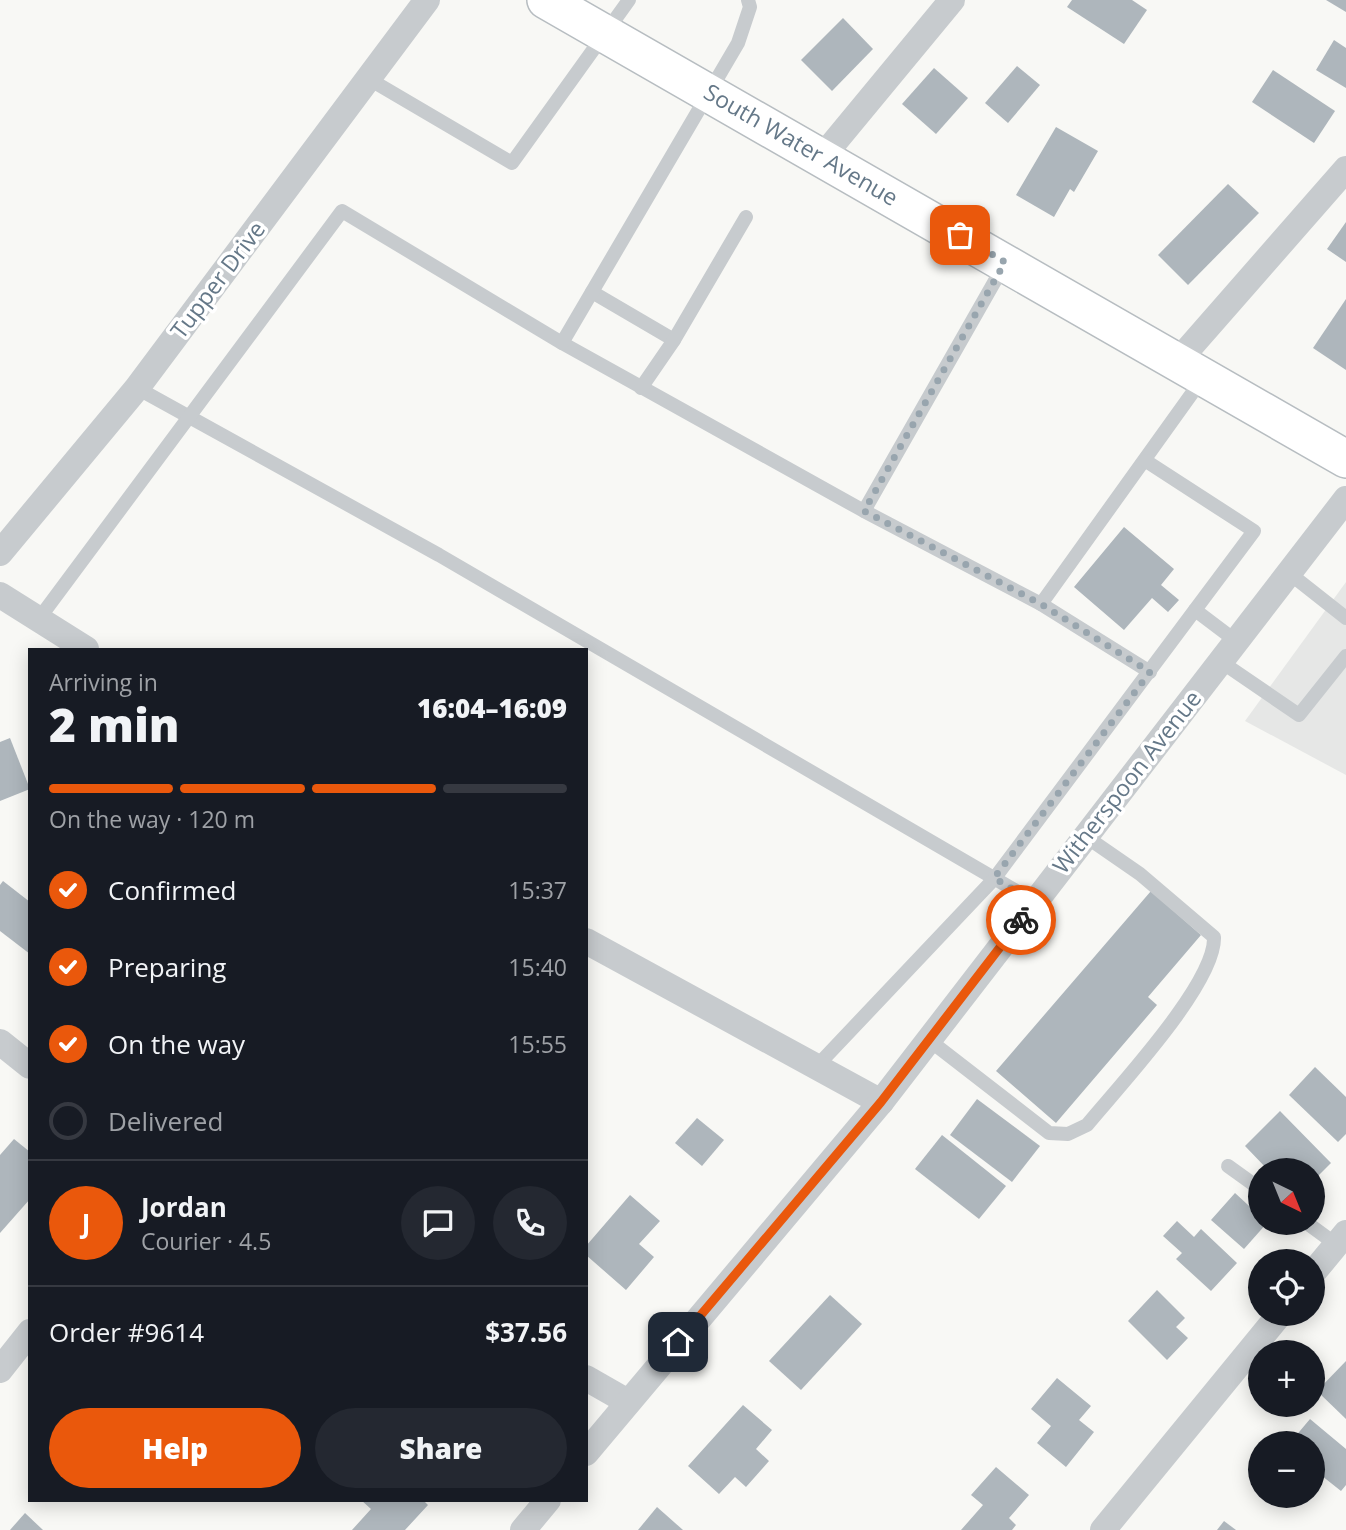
<!DOCTYPE html>
<meta charset="utf-8">
<style>
body{margin:0;font-family:"Open Sans",sans-serif;background:#242831;color:#f1f3f6;height:100vh;display:flex;flex-direction:column;font-size:26px;white-space:nowrap}
*{box-sizing:border-box;margin:0}
p{font-size:23px;color:#9ea1a6}
.icon{flex:none;width:38px;height:38px;fill:none;stroke:currentColor;stroke-width:2;stroke-linecap:round;stroke-linejoin:round}
.map{position:relative;flex:1;overflow:hidden}
.drawer{position:absolute;left:28px;top:648px;width:560px;height:854px;display:flex;flex-direction:column;background:#171b24;border-radius:0px;box-shadow:0 4px 18px #0003}
.drawer>*{flex:none}
.needle{width:46px;rotate:137deg}
.controls{position:absolute;left:1248px;top:1158px;display:grid;gap:14px}
.controls a{display:grid;place-items:center;width:77px;height:77px;border-radius:50%;background:#171b24;box-shadow:0 4px 18px #0003;font-size:35px}
.pin{position:absolute;display:grid;place-items:center;width:60px;height:60px;color:#fff;margin:-30px;border-radius:14px;box-shadow:0 4px 10px #0006}
.courier{position:absolute;display:grid;place-items:center;width:70px;height:70px;margin:-35px;border:5px solid #ea580c;border-radius:50%;background:#fff;color:#222;box-shadow:0 2px 9px #0007}
.headline em{font-style:normal;font-weight:800}
.headline div{display:flex;flex-direction:column-reverse}
.headline{display:flex;align-items:center;justify-content:space-between;height:119px;padding:0 21px}
h1{font-size:46px;font-weight:800;line-height:52px}
.bar{display:grid;grid-template-columns:repeat(4,1fr);gap:10px 7px;align-content:center;height:84px;padding:0 21px}
.bar i{height:9px;border-radius:5px;background:#363941}
.bar .selected{background:#ea580c}
.bar p{grid-column:span 4}
.line{display:flex;align-items:center;gap:18px;padding:0 21px;border-top:2px solid #363941}
.line div{flex:1}
.round{display:grid;place-items:center;flex:none;width:74px;height:74px;border-radius:37px;background:#242831}
ol{padding:0 21px;list-style:none}
li{display:flex;align-items:center;gap:21px;height:77px}
li p{margin-inline-start:auto}
li .icon{padding:7px;border-radius:50%;background:#ea580c;color:#fff;stroke-width:4}
li:last-child{color:#9ea1a6}
li i{width:38px;height:38px;border:4px solid #363941;border-radius:50%}
.button{display:flex;gap:14px;margin-top:auto;padding:14px 21px}
.button a{flex:1;height:80px;border-radius:42px;background:#ea580c;color:#fff;font-size:28px;font-weight:800;line-height:80px;text-align:center}
.button a+a{background:#242831;color:#f1f3f6}
.map>svg:first-child{display:block}
.built{fill:#e6e7e6}
.building{fill:#aeb6bc}
.lines{fill:none;stroke-linecap:round;stroke-linejoin:round}
.secondary-casing{stroke:#b7bdc1;stroke-width:40}
.service{stroke:#c7cbce;stroke-width:14}
.minor{stroke:#c7cbce;stroke-width:26}
.secondary{stroke:#fff;stroke-width:37}
.done{stroke:#98a5ae;stroke-width:7;stroke-dasharray:0 12.6}
.route{stroke:#ea580c;stroke-width:9}
.labels{text-anchor:middle;stroke-width:7;stroke-linejoin:round;paint-order:stroke}
.street-label{font-size:23px;fill:#657888;stroke:#fff}
</style>
<div class="map">
<svg width="1346" height="1530" viewBox="0 0 1346 1530">
<rect width="100%" height="100%" fill="#f8f8f5"/>
<!-- built -->
<polygon class="built" points="1346,582 1346,775 1245,721"/>
<!-- building -->
<g class="building">
<polygon points="1072,0 1132,0 1147,10 1124,44 1067,7"/>
<polygon points="1326,0 1346,0 1346,12"/>
<polygon points="843,18 873,49 832,91 801,60"/>
<polygon points="1334,40 1346,48 1346,88 1316,70"/>
<polygon points="1017,66 1040,85 1008,123 985,103"/>
<polygon points="934,68 968,98 936,134 902,104"/>
<polygon points="1273,70 1335,111 1314,143 1252,102"/>
<polygon points="1056,127 1098,151 1074,192 1070,189 1054,217 1016,195"/>
<polygon points="1228,184 1259,213 1188,285 1158,255"/>
<polygon points="1346,222 1346,262 1327,249"/>
<polygon points="1346,299 1346,370 1313,348"/>
<polygon points="1124,527 1174,569 1161,585 1179,600 1168,612 1152,598 1124,630 1074,587"/>
<polygon points="10,738 30,789 0,801 0,742"/>
<polygon points="3,881 30,902 30,954 0,931 0,885"/>
<polygon points="1151,891 1201,935 1148,997 1157,1005 1056,1123 996,1071"/>
<polygon points="1315,1067 1346,1097 1346,1134 1338,1142 1289,1095"/>
<polygon points="977,1099 1040,1146 1012,1182 950,1135"/>
<polygon points="1280,1111 1331,1163 1312,1182 1312,1171 1269,1171 1245,1146"/>
<polygon points="697,1118 724,1140 702,1166 675,1143"/>
<polygon points="942,1135 1006,1186 979,1219 915,1169"/>
<polygon points="14,1139 30,1152 30,1199 0,1233 0,1155"/>
<polygon points="1235,1193 1260,1216 1260,1223 1267,1223 1244,1249 1211,1220"/>
<polygon points="630,1195 660,1221 639,1244 654,1257 626,1290 586,1255 586,1246"/>
<polygon points="1177,1221 1194,1237 1201,1229 1237,1263 1211,1291 1176,1259 1182,1253 1163,1236"/>
<polygon points="1157,1290 1185,1318 1176,1327 1188,1338 1167,1360 1128,1321"/>
<polygon points="830,1295 862,1324 801,1390 769,1361"/>
<polygon points="1346,1361 1346,1419 1317,1391"/>
<polygon points="1057,1378 1091,1406 1079,1420 1094,1432 1066,1467 1037,1443 1051,1426 1031,1409"/>
<polygon points="743,1405 772,1430 756,1449 769,1461 746,1487 735,1477 719,1494 688,1466"/>
<polygon points="1310,1419 1346,1449 1346,1485 1341,1491 1312,1468 1312,1444 1289,1444"/>
<polygon points="996,1467 1029,1495 1009,1518 1016,1525 1012,1530 961,1530 983,1505 971,1495"/>
<polygon points="361,1500 423,1500 428,1505 405,1530 352,1530 371,1509"/>
<polygon points="657,1507 683,1530 638,1530"/>
<polygon points="25,1513 43,1530 10,1530"/>
<polygon points="1224,1521 1236,1530 1217,1530"/>
</g>
<g class="lines">
<defs>
<polyline id="secondary" points="546,0 1346,459"/>
</defs>
<!-- secondary casing -->
<use href="#secondary" class="secondary-casing"/>
<!-- service -->
<g class="service">
<polyline points="369,79 512,163 629,0"/>
<polyline points="592,292 674,340"/>
<polyline points="562,343 864,511 1004,265"/>
<polyline points="137,388 439,555 1035,902"/>
<polyline points="641,388 674,340 746,217"/>
<polyline points="864,511 1041,604 1150,672"/>
<polyline points="1289,573 1346,618"/>
<polyline points="1041,604 1203,378"/>
<polyline points="1195,610 1236,641"/>
<polyline points="38,620 342,211 562,343 738,43 750,7 748,0"/>
<polyline points="1220,661 1299,715 1346,656"/>
<path d="M929,1040L1049,1133L1068,1134L1087,1125C1119,1086 1216,983 1214,937L1140,874L1085,836"/>
<polyline points="816,1067 994,879 1254,531 1146,461"/>
<polyline points="1228,1166 1260,1189"/>
<polyline points="1307,1223 1337,1245"/>
</g>
<!-- minor -->
<g class="minor">
<polyline points="823,156 952,0"/>
<polyline points="1177,362 1346,169"/>
<polyline points="0,553 137,388 427,0"/>
<polyline points="0,595 86,649"/>
<polyline points="586,941 881,1102"/>
<polyline points="0,1042 30,1066"/>
<polyline points="1312,1274 1346,1233"/>
<polyline points="0,1370 30,1332"/>
<polyline points="586,1378 628,1402"/>
<polyline points="586,1453 881,1102 1346,499"/>
<polyline points="523,1530 548,1500"/>
<polyline points="1103,1530 1280,1314"/>
</g>
<!-- secondary -->
<use href="#secondary" class="secondary"/>
</g>
<g class="lines">
<!-- done -->
<polyline class="done" points="960,235 1005,262 864,511 1041,604 1150,672 994,878 1035,902 1021,920"/>
<!-- route -->
<polyline class="route" points="678,1342 881,1102 1021,920"/>
</g>
<g class="labels">
<!-- street labels -->
<g class="street-label">
<text transform="translate(801 145) rotate(30)" y="8">South Water Avenue</text>
<text transform="translate(218 280) rotate(-53)" y="8">Tupper Drive</text>
<text transform="translate(1127 782) rotate(-52)" y="8">Witherspoon Avenue</text>
</g>
</g>
</svg>
<div class="controls">
<a><svg class="needle" viewBox="-14 -14 28 28"><path d="M0-13l5 13h-10z" fill="#e53935"/><path d="M0 13l5-13h-10z" fill="#9ea1a6"/></svg></a>
<a><svg class="icon" aria-label="locate" viewBox="0 0 24 24"><circle cx="12" cy="12" r="6"/><path d="M12 2v4M12 18v4M2 12h4M18 12h4"/></svg></a>
<a>+</a>
<a>−</a>
</div>
<div class="pin" style="left:960px;top:235px;background:#ea580c"><svg class="icon" aria-label="bag" viewBox="0 0 24 24"><path d="M5 8h14l-1 12H6zM9 8a3 3 0 0 1 6 0"/></svg></div>
<div class="pin" style="left:678px;top:1342px;background:#1f2937"><svg class="icon" aria-label="home" viewBox="0 0 24 24"><path d="M3 11l9-7 9 7M6 9v11h12V9"/></svg></div>
<div class="courier" style="left:1021px;top:920px"><svg class="icon" aria-label="bike" viewBox="0 0 24 24"><circle cx="6" cy="16" r="4"/><circle cx="18" cy="16" r="4"/><path d="M6 16l4-8h5l3 8M10 8l3 8H6M13 5h3"/></svg></div>
<section class="drawer">
<div class="headline"><div><h1>2 min</h1><p>Arriving in</p></div><em>16:04–16:09</em></div>
<div class="bar"><i class="selected"></i><i class="selected"></i><i class="selected"></i><i></i><p>On the way · 120 m</p></div>
<ol>
<li><svg class="icon" aria-label="check" viewBox="0 0 24 24"><path d="M5 12l5 5 9-10"/></svg>Confirmed<p>15:37</p></li>
<li><svg class="icon" aria-label="check" viewBox="0 0 24 24"><path d="M5 12l5 5 9-10"/></svg>Preparing<p>15:40</p></li>
<li><svg class="icon" aria-label="check" viewBox="0 0 24 24"><path d="M5 12l5 5 9-10"/></svg>On the way<p>15:55</p></li>
<li><i></i>Delivered</li>
</ol>
<div class="line" style="height:126px"><b class="round" style="background:#ea580c;color:#fff">J</b><div><b>Jordan</b><p>Courier · 4.5</p></div><a class="round"><svg class="icon" aria-label="chat" viewBox="0 0 24 24"><path d="M4 5h16v11H9l-5 4z"/></svg></a><a class="round"><svg class="icon" aria-label="phone" viewBox="0 0 24 24"><path d="M5 4h4l2 5-3 2q2 4 5 5l2-3 5 2v4C11 20 4 13 5 4z"/></svg></a></div>
<div class="line" style="height:91px"><div>Order #9614</div><b>$37.56</b></div>
<div class="button"><a>Help</a><a>Share</a></div>
</section>
</div>
